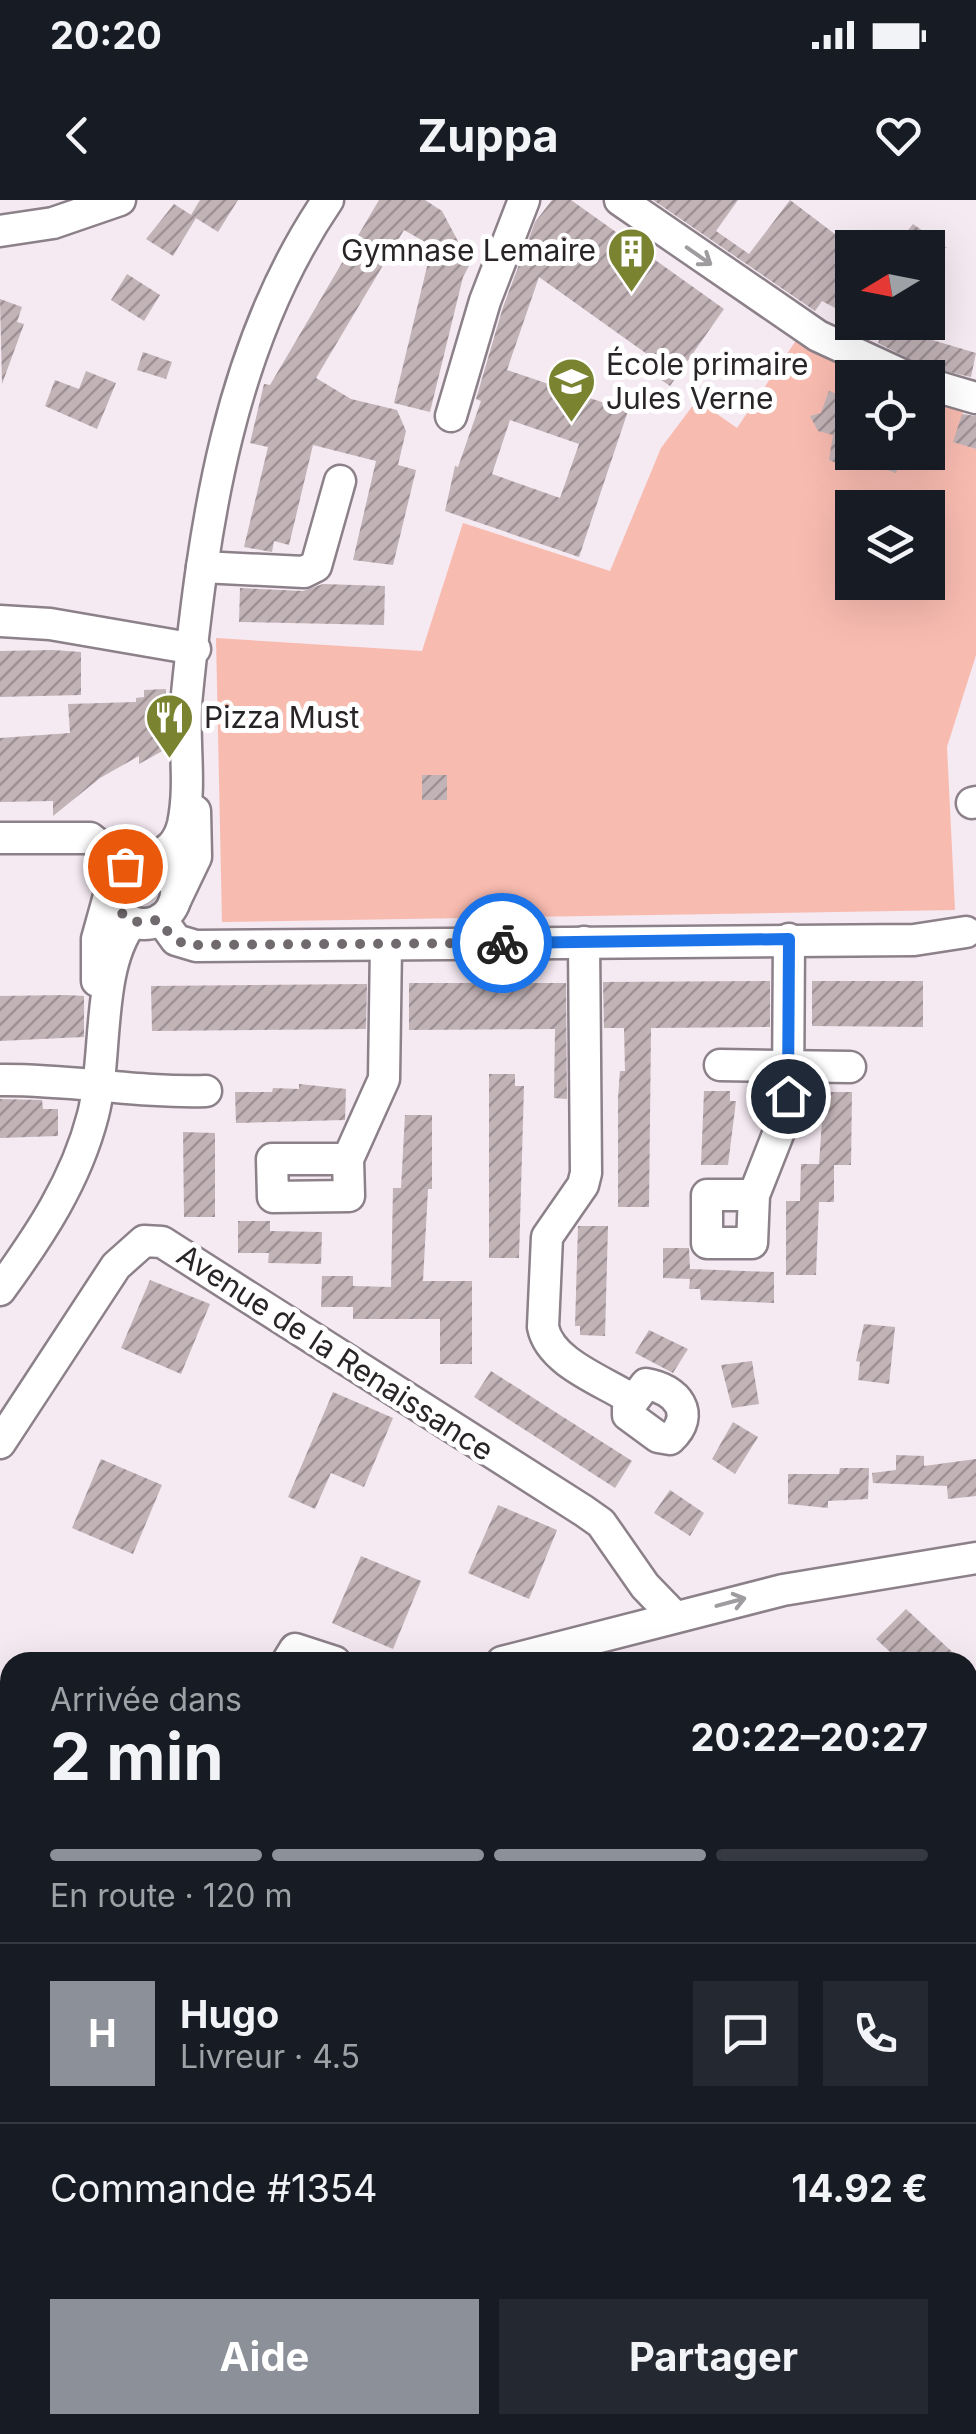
<!DOCTYPE html>
<html lang="fr">
<meta charset="utf-8">
<style>
body{margin:0;font-family:Inter,sans-serif;background:#242831;color:#f1f3f6;height:100vh;display:flex;flex-direction:column;font-size:38px;white-space:nowrap}
*{box-sizing:border-box;margin:0}
p{font-size:32px;color:#9ea1a6}
.icon{flex:none;width:55px;height:55px;fill:none;stroke:currentColor;stroke-width:2;stroke-linecap:round;stroke-linejoin:round}
.map{position:relative;flex:1;overflow:hidden}
.sheet{position:absolute;left:0px;top:1452px;width:978px;height:782px;display:flex;flex-direction:column;background:#171b24;border-radius:30px 30px 0 0;box-shadow:0 10px 40px #0002}
.sheet>*{flex:none}
.needle{width:65px;rotate:260deg}
.tools{position:absolute;left:835px;top:30px;display:grid;gap:20px}
.tools a{display:grid;place-items:center;width:110px;height:110px;border-radius:0px;background:#171b24;box-shadow:0 10px 40px #0002;font-size:50px}
.pin{position:absolute;display:grid;place-items:center;width:85px;height:85px;color:#fff;margin:-42px;border:5px solid #fff;border-radius:50%;box-shadow:0 2px 10px #0007}
.courier{position:absolute;display:grid;place-items:center;width:100px;height:100px;margin:-50px;border:8px solid #1a73e8;border-radius:50%;background:#fff;color:#222;box-shadow:0 2px 12px #0007}
.head em{font-style:normal;font-weight:700}
.head div{display:flex;flex-direction:column-reverse}
.head{display:flex;align-items:center;justify-content:space-between;height:170px;padding:0 50px}
h1{font-size:65px;font-weight:700;line-height:75px}
.bar{display:grid;grid-template-columns:repeat(4,1fr);gap:15px 10px;align-content:center;height:120px;padding:0 50px}
.bar i{height:12px;border-radius:8px;background:#363941}
.bar .on{background:#8c9099}
.bar p{grid-column:span 4}
.line{display:flex;align-items:center;gap:25px;padding:0 50px;border-top:2px solid #363941}
.line div{flex:1}
.round{display:grid;place-items:center;flex:none;width:105px;height:105px;border-radius:0px;background:#242831}
.primary-button{display:flex;gap:20px;margin-top:auto;padding:20px 50px}
.primary-button a{flex:1;height:115px;border-radius:0px;background:#8c9099;color:#fff;font-size:40px;font-weight:700;line-height:115px;text-align:center}
.primary-button a+a{background:#242831;color:#f1f3f6}
.status{display:flex;justify-content:space-between;align-items:center;height:70px;padding:0 50px;background:#171b24;direction:ltr}
.status svg{height:28px;fill:currentColor}
header{display:flex;justify-content:space-between;align-items:center;height:130px;padding:0 50px;background:#171b24;font-size:45px;font-weight:700}
.map>svg:first-child{display:block}
.park{fill:#f8bbb0;fill-rule:evenodd}
.building{fill:url(#building-hatch);fill-rule:evenodd}
.lines{fill:none;stroke-linecap:round;stroke-linejoin:round}
.minor-casing{stroke:#8c8189;stroke-width:35}
.major-casing{stroke:#8c8189;stroke-width:42}
.minor{stroke:#fff;stroke-width:30}
.major{stroke:#fff;stroke-width:38}
.oneway{stroke:#9e9c9e}
.done{stroke:#70696e;stroke-width:10;stroke-dasharray:0 18}
.route{stroke:#1a73e8;stroke-width:12}
.labels{text-anchor:middle;stroke-width:10;stroke-linejoin:round;paint-order:stroke}
.poi-label{font-size:30px;fill:#282427;stroke:#fff;text-anchor:start}
.street-label{font-size:30px;fill:#282427;stroke:#fff}
</style>
<div class="status"><b>20:20</b><svg viewBox="0 0 49 12"><path d="M0 12V9h3v3zM5 12V6h3v6zM10 12V3h3v9zM15 12V0h3v12zM26 1h20v11H26zM47 4h2v5h-2z"/></svg></div>
<header><svg class="icon" aria-label="back" viewBox="0 0 24 24"><path d="M15 5l-7 7 7 7"/></svg>Zuppa<svg class="icon" aria-label="heart" viewBox="0 0 24 24"><path d="M12 20l-8-8c-3-5 5-10 8-4 3-6 11-1 8 4z"/></svg></header>
<div class="map">
<svg width="976" height="2234" viewBox="0 0 976 2234">
<defs>
<pattern id="building-hatch" width="6" height="6" patternUnits="userSpaceOnUse" patternTransform="scale(2.5)"><rect width="6" height="6" fill="#c2b3b7"/><path d="M-1 1l2-2M0 6l6-6M5 7l2-2" fill="none" stroke="#9e9195"/></pattern>
</defs>
<rect width="100%" height="100%" fill="#f5e9f2"/>
<!-- park -->
<path class="park" d="M799,136L888,177L852,178V252H928V195L963,212L954,242L976,249V455L947,547L955,710L222,722L216,438L422,451L463,323L610,371L661,248L697,200L737,228ZM852,308H928V382H852Z"/>
<!-- building -->
<g class="building">
<polygon points="200,0 238,0 218,32 191,15"/>
<polygon points="379,0 425,0 442,11 470,64 463,77 430,212 394,203 432,46 404,30 316,178 351,199 397,210 406,231 398,265 416,270 393,365 353,360 376,261 313,245 289,345 274,341 272,352 244,347 268,247 250,243 264,184 270,185"/>
<path d="M552,0H571L724,109L670,186L654,175L661,164L539,77L507,170L628,211L579,357L445,311L455,266L458,267L481,201L476,199L503,107L535,22ZM510,220L579,244L560,298L492,274Z"/>
<polygon points="653,0 738,0 716,31 749,54 790,0 852,47 852,117 822,101 815,111"/>
<polygon points="174,4 196,18 173,56 146,39"/>
<polygon points="913,24 947,48 894,48"/>
<polygon points="127,74 160,95 144,121 111,100"/>
<polygon points="0,99 22,107 17,122 24,124 2,184"/>
<polygon points="884,127 910,138 912,134 976,153 971,177 923,166 878,143"/>
<polygon points="143,152 172,162 166,179 137,170"/>
<polygon points="86,171 116,183 97,229 45,206 55,180 79,189"/>
<polygon points="849,187 852,188 852,252 902,252 896,273 852,258 836,263 829,260 833,235 818,231 810,216 821,213 829,191 846,197"/>
<polygon points="962,214 976,216 976,249 953,242"/>
<polygon points="323,384 385,386 384,425 239,422 240,388 303,391"/>
<polygon points="53,450 81,452 81,495 0,497 0,451"/>
<polygon points="166,489 166,549 139,564 139,556 100,578 53,616 53,601 0,602 0,538 70,533 68,504 136,502 136,498 144,497 144,490"/>
<rect x="422" y="575" width="25" height="25"/>
<polygon points="770,781 770,827 651,828 649,1007 618,1007 618,898 620,871 625,871 624,828 604,828 603,782"/>
<polygon points="812,781 923,781 923,827 812,826"/>
<polygon points="409,783 566,783 567,899 554,898 555,829 409,830"/>
<polygon points="367,784 366,829 152,831 151,786"/>
<polygon points="65,795 84,796 84,837 0,841 0,796"/>
<polygon points="489,874 515,874 515,886 524,886 519,1058 489,1058"/>
<polygon points="299,884 346,889 345,920 236,923 235,892 272,892 273,888 299,889"/>
<polygon points="704,891 730,891 730,901 736,901 728,965 701,965"/>
<polygon points="824,892 852,892 851,965 834,965 834,1002 819,1002 816,1075 786,1075 786,1001 800,1001 801,964 819,964"/>
<polygon points="0,899 42,900 43,909 58,909 58,936 0,938"/>
<polygon points="405,915 432,915 432,989 428,989 423,1081 472,1081 472,1164 440,1164 440,1119 353,1119 353,1107 321,1107 322,1076 353,1076 353,1086 391,1087 393,988 401,988"/>
<polygon points="183,932 215,933 215,1017 184,1017"/>
<polygon points="238,1021 270,1021 270,1031 322,1032 321,1064 268,1063 269,1053 238,1053"/>
<polygon points="578,1026 608,1026 605,1136 580,1135 580,1126 575,1126"/>
<polygon points="663,1048 689,1048 690,1069 774,1072 774,1103 701,1100 700,1089 689,1089 690,1079 663,1078"/>
<polygon points="150,1080 210,1104 181,1174 121,1148"/>
<polygon points="864,1124 895,1127 889,1184 858,1180 860,1162 856,1161"/>
<polygon points="649,1130 688,1149 673,1173 635,1153"/>
<polygon points="752,1161 759,1204 732,1208 721,1165"/>
<polygon points="491,1171 632,1261 615,1288 474,1197"/>
<polygon points="333,1192 393,1218 364,1287 331,1273 315,1309 288,1297"/>
<polygon points="733,1222 758,1237 735,1274 712,1259"/>
<polygon points="896,1255 924,1256 924,1266 976,1259 976,1296 948,1299 947,1286 873,1283 872,1273 896,1270"/>
<polygon points="101,1259 162,1285 133,1354 72,1328"/>
<polygon points="840,1268 869,1268 868,1299 828,1301 828,1308 788,1304 788,1274 839,1274"/>
<polygon points="670,1290 704,1313 690,1336 654,1313"/>
<polygon points="498,1305 557,1330 529,1399 468,1373"/>
<polygon points="361,1356 421,1381 393,1449 332,1423"/>
<polygon points="906,1409 963,1462 901,1462 876,1439"/>
</g>
<g class="lines">
<defs>
<g id="minor">
<polyline points="620,0 818,136 909,178"/>
<polyline points="0,31 53,23 120,0"/>
<polyline points="928,184 976,198"/>
<polyline points="451,216 485,101 524,0"/>
<polyline points="202,367 304,372 316,366 340,281"/>
<polyline points="0,421 50,424 195,449"/>
<polyline points="972,603 976,602"/>
<polyline points="0,638 90,638 125,666"/>
<path d="M148,660C167,652 178,645 183,624C192,582 182,536 187,494C204,323 229,145 328,0"/>
<circle cx="144" cy="692" r="32"/>
<polyline points="173,705 196,657 195,611"/>
<polyline points="161,719 176,740 196,746 914,740 966,732"/>
<path d="M584,742L586,973L583,985L547,1037L543,1127C550,1163 604,1181 633,1200"/>
<polyline points="97,781 97,739 112,685"/>
<polyline points="720,865 850,867"/>
<path d="M0,880C70,879 136,893 206,891"/>
<polyline points="348,959 272,959 273,997 349,996 348,959 384,879 386,745"/>
<polyline points="754,995 707,995 707,1043 752,1043 754,995 784,919 788,896 789,739"/>
<path d="M0,1090C40,1035 76,981 93,915C108,857 96,769 132,722"/>
<path d="M646,1184C677,1189 697,1214 670,1239L658,1237L628,1215V1208Z"/>
<polyline points="0,1243 116,1066 144,1041 162,1042 584,1311 601,1323 645,1386 675,1417"/>
<polyline points="287,1462 295,1449 335,1462"/>
<polyline points="502,1462 783,1390 976,1358"/>
<polyline points="0,1621 10,1630"/>
<polyline points="0,1767 10,1759"/>
</g>
<g id="major">
<polyline points="968,2169 976,2159"/>
<polyline points="913,2234 921,2225"/>
</g>
</defs>
<!-- minor casing -->
<use href="#minor" class="minor-casing"/>
<!-- major casing -->
<use href="#major" class="major-casing"/>
<!-- minor -->
<use href="#minor" class="minor"/>
<!-- major -->
<use href="#major" class="major"/>
</g>
<!-- one-way arrows -->
<defs><path id="oneway-shaft" d="M-6 0H5M1.5-3L5.5 0L1.5 3" fill="none" stroke-width="1.6" stroke-linecap="round" stroke-linejoin="round" transform="scale(2.5)"/></defs>
<g class="oneway">
<use href="#oneway-shaft" transform="translate(699 56) rotate(35)"/>
<use href="#oneway-shaft" transform="translate(731 1402) rotate(-15)"/>
</g>
<g class="lines">
<!-- done -->
<polyline class="done" points="125,666 113,684 117,709 132,722 160,720 170,735 185,745 502,743"/>
<!-- route -->
<polyline class="route" points="502,743 789,739 788,896"/>
</g>
<!-- icons -->
<defs>
<symbol id="building-pin" viewBox="-11 -11 22 30"><path d="M0 17L-7.5 6A9.5 9.5 0 1 1 7.5 6Z" fill="#7a832f" stroke="#fff"/><path d="M-4-6H4V6H1V3H-1V6H-4ZM-2.5-4.3h1.7v1.8h-1.7ZM.8-4.3h1.7v1.8H.8ZM-2.5-1h1.7V.8h-1.7ZM.8-1h1.7V.8H.8Z" fill="#fff"/></symbol>
<symbol id="school-pin" viewBox="-11 -11 22 30"><path d="M0 17L-7.5 6A9.5 9.5 0 1 1 7.5 6Z" fill="#7a832f" stroke="#fff"/><path d="M0-5L7-2L0 1L-7-2ZM-4 1L0 2.5L4 1V4Q0 6-4 4Z" fill="#fff"/></symbol>
<symbol id="restaurant-pin" viewBox="-11 -11 22 30"><path d="M0 17L-7.5 6A9.5 9.5 0 1 1 7.5 6Z" fill="#7a832f" stroke="#fff"/><path d="M-5-6h1v4h1v-4h1v4h1v-4h1v5L-1.5 .5V6h-2V.5L-5-1ZM5-6V6H3V1.5H1.5Q1.5-4 5-6Z" fill="#fff"/></symbol>
</defs>
<g fill-rule="evenodd">
<use href="#building-pin" x="604" y="24" width="55" height="75"/>
<use href="#school-pin" x="544" y="154" width="55" height="75"/>
<use href="#restaurant-pin" x="142" y="490" width="55" height="75"/>
</g>
<g class="labels">
<!-- poi labels -->
<g class="poi-label">
<text x="596" y="61" text-anchor="end">Gymnase Lemaire</text>
<text x="606" y="175">École primaire<tspan x="606" dy="34">Jules Verne</tspan></text>
<text x="204" y="528">Pizza Must</text>
</g>
<!-- street labels -->
<g class="street-label">
<text transform="translate(335 1153) rotate(33)" y="10">Avenue de la Renaissance</text>
</g>
</g>
</svg>
<div class="tools">
<a><svg class="needle" viewBox="-14 -14 28 28"><path d="M0-13l5 13h-10z" fill="#e53935"/><path d="M0 13l5-13h-10z" fill="#9ea1a6"/></svg></a>
<a><svg class="icon" aria-label="locate" viewBox="0 0 24 24"><circle cx="12" cy="12" r="6"/><path d="M12 2v4M12 18v4M2 12h4M18 12h4"/></svg></a>
<a><svg class="icon" aria-label="layers" viewBox="0 0 24 24"><path d="M12 4l9 5-9 5-9-5zM3 14l9 5 9-5"/></svg></a>
</div>
<div class="pin" style="left:125px;top:666px;background:#ea580c"><svg class="icon" aria-label="bag" viewBox="0 0 24 24"><path d="M5 8h14l-1 12H6zM9 8a3 3 0 0 1 6 0"/></svg></div>
<div class="pin" style="left:788px;top:896px;background:#1f2937"><svg class="icon" aria-label="home" viewBox="0 0 24 24"><path d="M3 11l9-7 9 7M6 9v11h12V9"/></svg></div>
<div class="courier" style="left:502px;top:743px"><svg class="icon" aria-label="bike" viewBox="0 0 24 24"><circle cx="6" cy="16" r="4"/><circle cx="18" cy="16" r="4"/><path d="M6 16l4-8h5l3 8M10 8l3 8H6M13 5h3"/></svg></div>
<section class="sheet">
<div class="head"><div><h1>2 min</h1><p>Arrivée dans</p></div><em>20:22–20:27</em></div>
<div class="bar"><i class="on"></i><i class="on"></i><i class="on"></i><i></i><p>En route · 120 m</p></div>
<div class="line" style="height:180px"><b class="round" style="background:#8c9099;color:#fff">H</b><div><b>Hugo</b><p>Livreur · 4.5</p></div><a class="round"><svg class="icon" aria-label="chat" viewBox="0 0 24 24"><path d="M4 5h16v11H9l-5 4z"/></svg></a><a class="round"><svg class="icon" aria-label="phone" viewBox="0 0 24 24"><path d="M5 4h4l2 5-3 2q2 4 5 5l2-3 5 2v4C11 20 4 13 5 4z"/></svg></a></div>
<div class="line" style="height:130px"><div>Commande #1354</div><b>14.92 €</b></div>
<div class="primary-button"><a>Aide</a><a>Partager</a></div>
</section>
</div>
